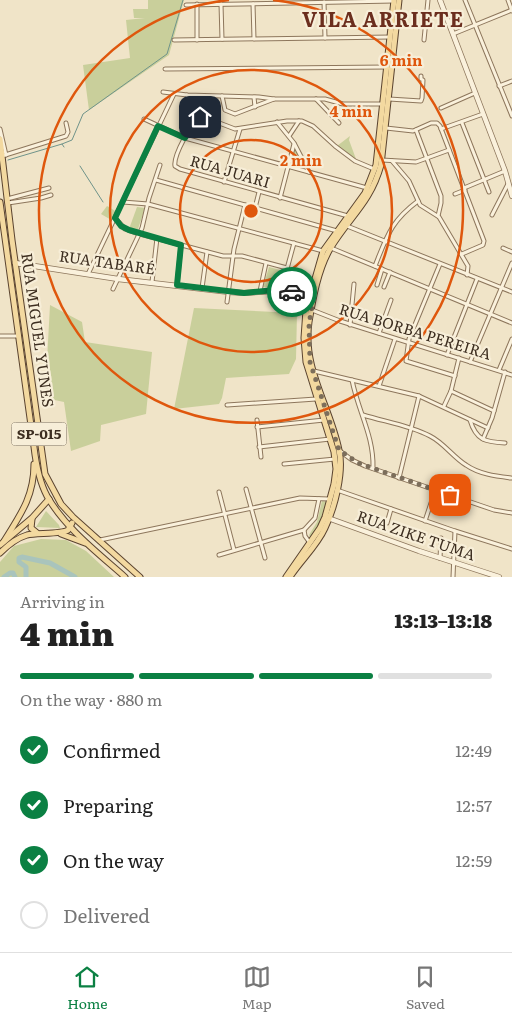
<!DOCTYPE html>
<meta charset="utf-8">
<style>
body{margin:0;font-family:Literata,serif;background:#f6f6f6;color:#222;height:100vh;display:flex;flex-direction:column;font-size:19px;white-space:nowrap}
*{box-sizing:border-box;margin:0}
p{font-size:16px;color:#767676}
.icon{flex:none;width:28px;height:28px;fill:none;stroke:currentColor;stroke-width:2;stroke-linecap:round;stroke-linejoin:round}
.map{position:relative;height:577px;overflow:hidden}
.drawer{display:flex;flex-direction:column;background:#fff;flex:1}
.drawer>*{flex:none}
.pin{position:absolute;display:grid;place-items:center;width:42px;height:42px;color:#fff;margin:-21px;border-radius:10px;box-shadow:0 2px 8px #0006}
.courier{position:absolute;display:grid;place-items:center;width:50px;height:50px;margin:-25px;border:4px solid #0b8043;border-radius:50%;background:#fff;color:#222;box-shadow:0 1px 6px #0007}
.summary em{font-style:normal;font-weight:800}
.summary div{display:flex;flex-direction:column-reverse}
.summary{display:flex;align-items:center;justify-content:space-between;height:85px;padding:0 20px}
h1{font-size:32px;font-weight:800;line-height:38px}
.bar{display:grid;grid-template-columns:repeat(4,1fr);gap:8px 5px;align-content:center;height:60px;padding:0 20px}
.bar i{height:6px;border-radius:4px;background:#e0e0e0}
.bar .on{background:#0b8043}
.bar p{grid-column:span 4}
ol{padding:0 20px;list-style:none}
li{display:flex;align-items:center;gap:15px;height:55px}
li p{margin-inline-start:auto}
li .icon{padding:5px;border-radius:50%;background:#0b8043;color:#fff;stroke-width:4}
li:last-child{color:#767676}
li i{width:28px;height:28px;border:2px solid #e0e0e0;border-radius:50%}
.dock{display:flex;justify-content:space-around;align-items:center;height:70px;border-top:1px solid #e0e0e0;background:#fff;font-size:14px;color:#767676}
.dock a{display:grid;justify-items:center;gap:2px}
.dock .on{color:#0b8043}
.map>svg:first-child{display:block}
.green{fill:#c9cf9b}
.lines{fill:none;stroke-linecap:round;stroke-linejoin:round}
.stream{stroke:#6f938a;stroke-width:1}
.river{stroke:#a9c4bc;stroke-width:5}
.minor-casing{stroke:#8d765c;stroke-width:5}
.tertiary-casing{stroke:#8d765c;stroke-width:6}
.primary-casing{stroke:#5b4430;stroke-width:7}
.minor{stroke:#faf1dc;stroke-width:3}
.tertiary{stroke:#faf1dc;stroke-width:4.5}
.primary{stroke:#f3d9a0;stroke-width:5}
.done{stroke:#7c6e5b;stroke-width:5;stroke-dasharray:0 9}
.route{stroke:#0b8043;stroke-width:6}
.ring{fill:none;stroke:#df570d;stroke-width:2.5}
.labels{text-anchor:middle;stroke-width:4.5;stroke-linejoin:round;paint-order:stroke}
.shield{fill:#f7eed8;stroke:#756857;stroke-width:1}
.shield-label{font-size:14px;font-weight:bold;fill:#3d2e20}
.street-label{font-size:15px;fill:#3d2e20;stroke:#f7eed8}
.district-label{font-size:20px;font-weight:bold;letter-spacing:1px;fill:#6b2e1e;stroke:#f7eed8}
.centre{fill:#df570d;stroke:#f7eed8;stroke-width:2.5}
.ring-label{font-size:15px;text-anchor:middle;font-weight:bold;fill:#df570d;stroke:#f7eed8;stroke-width:4.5;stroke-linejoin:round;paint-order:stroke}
</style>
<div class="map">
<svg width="512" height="577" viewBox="0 0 512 577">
<rect width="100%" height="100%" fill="#f0e4c8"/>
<!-- green -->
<g class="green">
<polygon points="148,0 184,0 169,55 89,110 83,65 130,58 126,20 145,18 134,18 133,9 148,9"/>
<polygon points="202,101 221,110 218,117 198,109"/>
<polygon points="350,136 349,140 356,159 337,146"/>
<polygon points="295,146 308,170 289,166"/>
<polygon points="107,206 117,212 113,221 101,214"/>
<polygon points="137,207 145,208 137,232 129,229"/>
<polygon points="269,267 284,271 280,288 263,287"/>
<polygon points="50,305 82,322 85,342 152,352 146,414 101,425 100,441 71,451 64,402 45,398"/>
<polygon points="194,308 297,313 296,359 289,374 226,378 222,398 219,404 174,409"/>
<polygon points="322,501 328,502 322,520 311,539 309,535 317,522"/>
<polygon points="46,511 59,525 60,528 36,527"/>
<polygon points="41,539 66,540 86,551 114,577 0,577 0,562 14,546"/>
</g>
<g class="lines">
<!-- stream -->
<g class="stream">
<polyline points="62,144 72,140 83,114 167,54 183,0"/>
<polyline points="8,160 62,144 64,147"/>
<polyline points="80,166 103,202"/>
</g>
<!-- river -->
<g class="river">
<polyline points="4,577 10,573 13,573 15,577"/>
<polyline points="26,577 26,567 19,562 19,558 22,557 50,563 75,577"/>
</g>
<defs>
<g id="minor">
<polyline points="465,0 512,116"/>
<polyline points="508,0 512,11"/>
<polyline points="324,2 325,38"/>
<polyline points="197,4 197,40"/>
<polyline points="221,4 222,39"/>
<polyline points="253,4 254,39"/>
<polyline points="186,5 394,1"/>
<polyline points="453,34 512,10"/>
<polyline points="174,40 390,37"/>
<polyline points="424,40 428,0"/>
<polyline points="165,69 387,67"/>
<polyline points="499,86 512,81"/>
<polyline points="163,92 187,95 259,97 274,99 325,99 343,104 383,104"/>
<polyline points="187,95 189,101 201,116"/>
<polyline points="222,96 225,110 235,114 274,99"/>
<polyline points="254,97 255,107"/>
<polyline points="316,99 339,123"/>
<polyline points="389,99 421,101 422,98 423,80 421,79 421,76"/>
<polyline points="441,108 475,93"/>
<polyline points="144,119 185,138 367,188"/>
<polyline points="277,122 294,143 309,172"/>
<polyline points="462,123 489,192"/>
<polyline points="386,128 413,131 431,123 437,123 440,126 484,241 483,245 462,254"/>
<polyline points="0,129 6,155"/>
<polyline points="441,129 483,114"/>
<polyline points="416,130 441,196 441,203 438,216"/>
<polyline points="289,136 299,121"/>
<polyline points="2,156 66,136 68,132 66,123"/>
<polyline points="382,160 416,162 449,150"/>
<polyline points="392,161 409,181 420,205 439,217 468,266 467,275"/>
<polyline points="156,180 337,231"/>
<polyline points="224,182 240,129"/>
<polyline points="464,188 505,171"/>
<polyline points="455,194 465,190"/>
<polyline points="280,198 294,144"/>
<polyline points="7,199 49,188"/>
<polyline points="123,202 148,204 323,251"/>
<polyline points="8,203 41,198 51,195"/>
<polyline points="255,208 259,192"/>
<polyline points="492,215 508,184"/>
<path d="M348,216L180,169L175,166C173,156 192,121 201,116L235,129L287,121H302L313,126L335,146L355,161L374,169"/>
<polyline points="115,218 125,229 136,233 223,256 242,256 287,268"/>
<polyline points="347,226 512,292"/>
<polyline points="331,248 512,323"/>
<polyline points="503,248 512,252"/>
<polyline points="440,264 409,339 406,361 455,376"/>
<path d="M375,266C387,236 391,221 418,201"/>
<polyline points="88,274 174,94"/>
<polyline points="152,282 157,238"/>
<polyline points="177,285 181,245"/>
<polyline points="377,285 382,269"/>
<polyline points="384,287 390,272"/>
<polyline points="202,288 207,252"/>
<polyline points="113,289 142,228 149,198 160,165"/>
<polyline points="260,291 266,263"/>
<polyline points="281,291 294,243"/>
<polyline points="227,302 234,249 245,205"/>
<polyline points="312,310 340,321 512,375"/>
<polyline points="350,325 354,284"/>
<polyline points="379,333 391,300"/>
<polyline points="0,336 18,336"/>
<polyline points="447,355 477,279"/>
<polyline points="470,362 512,263"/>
<polyline points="499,370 512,339"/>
<polyline points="314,371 419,396 488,428"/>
<path d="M352,380C358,411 374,436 373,468"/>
<polyline points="379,386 395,339"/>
<polyline points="451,391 494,411"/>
<polyline points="227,405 316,399"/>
<polyline points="444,406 451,391 459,358"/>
<path d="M363,415C386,422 409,425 430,436C444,443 453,457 466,465C479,474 495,476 511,478"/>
<polyline points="257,420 261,457"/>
<path d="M470,420C476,440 485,442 505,443"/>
<polyline points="257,427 324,420"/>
<polyline points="483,439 492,418 505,372"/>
<polyline points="259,447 330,439"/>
<polyline points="340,451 352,460 365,466 494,510 512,513"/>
<polyline points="284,464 335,459"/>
<polyline points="399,478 419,396"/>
<polyline points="246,489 265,558"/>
<polyline points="337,490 455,531 512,549"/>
<polyline points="219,492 234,550"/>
<polyline points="425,521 435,491"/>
<polyline points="387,523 391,509"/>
<polyline points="304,530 305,536 310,543"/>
<polyline points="100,540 300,498 329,499"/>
<polyline points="219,555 304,530 315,518 319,499"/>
<polyline points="440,558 441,538"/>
<polyline points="453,577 455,531"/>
</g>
<g id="tertiary">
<polyline points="440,0 505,171 512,196"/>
<polyline points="15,263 118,279 229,292 244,293 275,291 313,295"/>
<polyline points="328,518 419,551 499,577"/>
</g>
<g id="primary">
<polyline points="0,139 12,240 45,474 61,504 73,517 140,577"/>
<path d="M0,202L34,447C36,464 39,481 47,496C65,528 98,553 125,577"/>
<polyline points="32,519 31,528 37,533"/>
<polyline points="61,534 85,543"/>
<path d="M4,541C21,514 34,496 34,464"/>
<polyline points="0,545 32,518 49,499"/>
<path d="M0,553C8,545 17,538 27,535C36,533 63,534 68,530C69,528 71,525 72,523"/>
<polyline points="286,577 320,528 325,517 334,484 336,469 334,452 306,362 304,338 306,310 323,251 365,193 376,165 394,0"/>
<path d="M290,577C301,560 317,546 325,528C335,507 344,472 339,450C330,406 302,368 309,322C313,298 318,270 330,249C349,217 370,204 381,165L399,0"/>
</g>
</defs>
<!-- minor casing -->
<use href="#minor" class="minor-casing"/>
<!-- tertiary casing -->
<use href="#tertiary" class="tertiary-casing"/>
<!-- primary casing -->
<use href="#primary" class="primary-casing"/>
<!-- minor -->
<use href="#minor" class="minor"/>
<!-- tertiary -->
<use href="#tertiary" class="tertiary"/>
<!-- primary -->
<use href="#primary" class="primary"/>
</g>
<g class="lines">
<!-- done -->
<polyline class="done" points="292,292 314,295 309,324 310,362 339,450 358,463 450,495"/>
<!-- route -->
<polyline class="route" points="200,117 197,119 185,138 158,126 115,218 121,226 129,230 181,245 177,285 244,293 275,290 292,292"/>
</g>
<!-- distance rings -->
<g class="ring">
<circle cx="251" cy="211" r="71"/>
<circle cx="251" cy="211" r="141"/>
<path d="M273 0A212 212 0 1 1 229 0"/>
</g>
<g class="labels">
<!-- shield labels -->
<rect class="shield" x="11.5" y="422.5" width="55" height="23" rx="4"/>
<g class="shield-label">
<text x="39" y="439">SP-015</text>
</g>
<!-- street labels -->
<g class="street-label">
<text transform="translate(230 172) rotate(16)" y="5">RUA JUARI</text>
<text transform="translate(107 263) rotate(8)" y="5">RUA TABARÉ</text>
<text transform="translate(37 330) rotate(82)" y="5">RUA MIGUEL YUNES</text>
<text transform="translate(415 332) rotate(17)" y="5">RUA BORBA PEREIRA</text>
<text transform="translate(416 536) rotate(19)" y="5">RUA ZIKE TUMA</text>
</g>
<!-- district labels -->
<g class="district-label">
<text x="383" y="27">VILA ARRIETE</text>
</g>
</g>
<circle cx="251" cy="211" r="8" class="centre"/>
<g class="ring-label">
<text x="401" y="66">6 min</text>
<text x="351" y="117">4 min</text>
<text x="301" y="166">2 min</text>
</g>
</svg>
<div class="pin" style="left:450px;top:495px;background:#ea580c"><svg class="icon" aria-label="bag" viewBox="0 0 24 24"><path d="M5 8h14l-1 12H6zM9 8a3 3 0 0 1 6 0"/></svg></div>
<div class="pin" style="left:200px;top:117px;background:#1f2937"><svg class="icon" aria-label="home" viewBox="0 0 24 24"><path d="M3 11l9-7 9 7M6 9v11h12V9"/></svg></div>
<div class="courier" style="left:292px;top:292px"><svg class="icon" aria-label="car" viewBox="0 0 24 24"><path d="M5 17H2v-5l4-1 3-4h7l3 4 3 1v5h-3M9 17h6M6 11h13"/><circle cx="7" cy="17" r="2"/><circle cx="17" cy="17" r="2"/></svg></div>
</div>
<section class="drawer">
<div class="summary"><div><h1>4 min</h1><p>Arriving in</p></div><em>13:13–13:18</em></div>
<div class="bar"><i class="on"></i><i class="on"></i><i class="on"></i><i></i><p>On the way · 880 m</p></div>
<ol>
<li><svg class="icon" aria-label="check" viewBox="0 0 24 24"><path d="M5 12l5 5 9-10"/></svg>Confirmed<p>12:49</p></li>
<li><svg class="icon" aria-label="check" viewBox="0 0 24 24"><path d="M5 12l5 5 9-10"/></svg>Preparing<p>12:57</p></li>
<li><svg class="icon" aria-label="check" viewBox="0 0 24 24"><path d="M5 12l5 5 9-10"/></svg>On the way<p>12:59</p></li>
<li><i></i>Delivered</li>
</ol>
</section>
<nav class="dock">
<a class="on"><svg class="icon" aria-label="home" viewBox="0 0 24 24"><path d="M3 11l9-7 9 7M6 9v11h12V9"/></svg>Home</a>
<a><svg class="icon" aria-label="map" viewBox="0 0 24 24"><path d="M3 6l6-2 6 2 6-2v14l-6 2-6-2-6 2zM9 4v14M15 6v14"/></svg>Map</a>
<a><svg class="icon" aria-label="saved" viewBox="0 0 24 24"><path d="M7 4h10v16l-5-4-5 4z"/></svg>Saved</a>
</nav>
